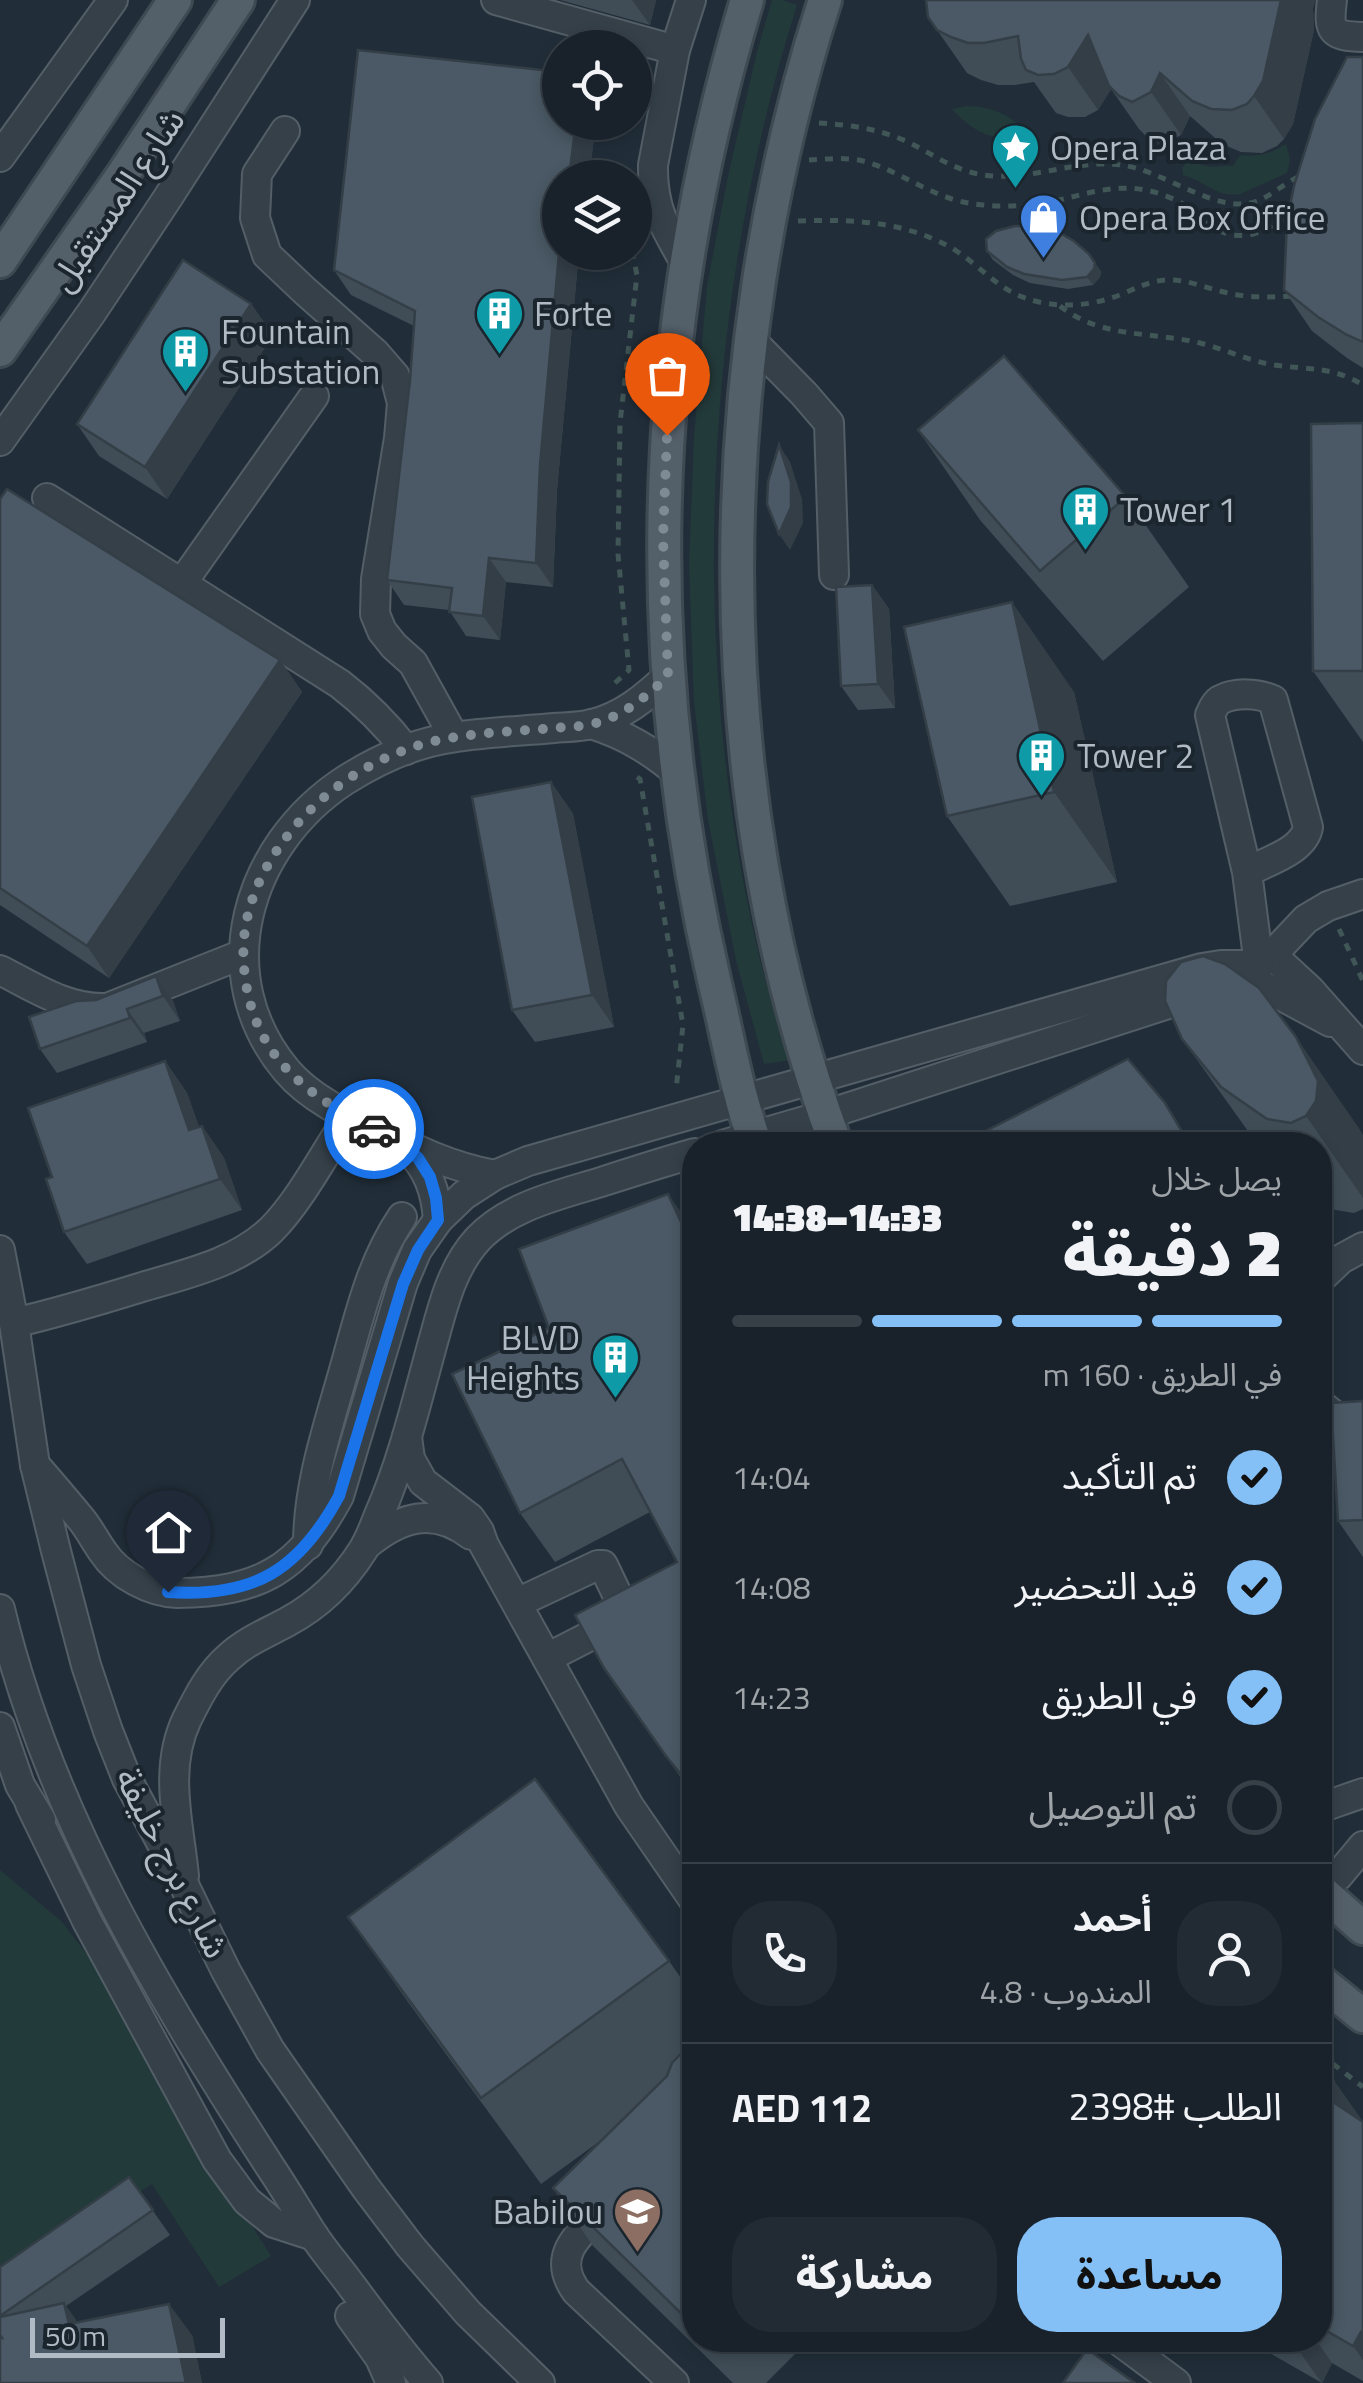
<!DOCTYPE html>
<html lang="ar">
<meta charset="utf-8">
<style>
body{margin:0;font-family:"Titillium Web","Noto Sans Arabic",sans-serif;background:#222a33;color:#f1f3f6;direction:rtl;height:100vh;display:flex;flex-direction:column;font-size:38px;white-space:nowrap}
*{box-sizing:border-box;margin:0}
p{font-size:32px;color:#9fa4a9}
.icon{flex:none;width:55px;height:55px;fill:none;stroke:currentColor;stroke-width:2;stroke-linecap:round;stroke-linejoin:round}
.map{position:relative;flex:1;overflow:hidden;direction:ltr}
.details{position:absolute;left:682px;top:1132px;width:650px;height:1220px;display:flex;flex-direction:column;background:#19222b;border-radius:40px;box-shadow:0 5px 15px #0003,0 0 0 2px #373f47;direction:rtl}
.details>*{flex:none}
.fabs{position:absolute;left:542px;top:30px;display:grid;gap:20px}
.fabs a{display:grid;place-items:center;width:110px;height:110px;border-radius:50%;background:#19222b;box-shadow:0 5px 15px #0003,0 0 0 2px #373f47;font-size:50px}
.scale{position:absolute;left:30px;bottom:25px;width:195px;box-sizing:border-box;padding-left:10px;border:5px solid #b0bbc5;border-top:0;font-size:28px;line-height:35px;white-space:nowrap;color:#b0bbc5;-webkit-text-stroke:8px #1a252e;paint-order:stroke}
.pin{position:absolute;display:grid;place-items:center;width:85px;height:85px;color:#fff;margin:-102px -42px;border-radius:50% 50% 50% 0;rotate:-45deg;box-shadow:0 0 10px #0007}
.pin .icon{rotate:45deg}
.courier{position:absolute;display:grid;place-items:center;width:100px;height:100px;margin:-50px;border:8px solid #1a73e8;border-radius:50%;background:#fff;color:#222;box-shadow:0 2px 12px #0007}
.headline em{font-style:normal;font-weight:800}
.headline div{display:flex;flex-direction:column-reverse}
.headline{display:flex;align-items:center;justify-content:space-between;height:170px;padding:0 50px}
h1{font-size:65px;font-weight:800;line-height:75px}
.bar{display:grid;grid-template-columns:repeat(4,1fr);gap:15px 10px;align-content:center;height:120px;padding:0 50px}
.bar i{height:12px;border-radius:8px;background:#373f47}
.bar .active{background:#84bff6}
.bar p{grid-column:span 4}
.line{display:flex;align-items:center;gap:25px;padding:0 50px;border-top:2px solid #373f47}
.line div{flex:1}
.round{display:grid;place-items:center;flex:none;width:105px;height:105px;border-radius:40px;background:#222a33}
ol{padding:0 50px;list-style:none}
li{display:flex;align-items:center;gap:30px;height:110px}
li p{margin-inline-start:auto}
li .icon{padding:10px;border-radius:50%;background:#84bff6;color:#111;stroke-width:4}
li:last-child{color:#9fa4a9}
li i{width:55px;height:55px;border:5px solid #373f47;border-radius:50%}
.cta{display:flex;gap:20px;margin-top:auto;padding:20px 50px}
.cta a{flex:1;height:115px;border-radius:40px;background:#84bff6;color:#111;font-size:40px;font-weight:800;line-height:115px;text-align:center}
.cta a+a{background:#222a33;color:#f1f3f6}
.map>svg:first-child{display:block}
.green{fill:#233a3a}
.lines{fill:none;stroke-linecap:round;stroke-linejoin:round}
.minor-casing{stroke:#535e67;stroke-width:32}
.major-casing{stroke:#3e4952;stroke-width:38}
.path{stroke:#415656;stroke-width:5;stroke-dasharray:8 8;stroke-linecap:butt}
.minor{stroke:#354049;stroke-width:28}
.major{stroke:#535f69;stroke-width:32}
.wall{fill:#404d57}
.shaded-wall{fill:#343e47}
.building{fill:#4a5965;stroke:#343e47;stroke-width:2.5}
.done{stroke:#7e8a94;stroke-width:10;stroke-dasharray:0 18}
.route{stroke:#1a73e8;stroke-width:12}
.labels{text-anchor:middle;stroke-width:8;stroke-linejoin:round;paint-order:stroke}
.poi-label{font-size:35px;fill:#b0bbc5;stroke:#1a252e;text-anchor:start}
.street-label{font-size:35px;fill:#b0bbc5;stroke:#1a252e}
</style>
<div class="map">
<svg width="1363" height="2383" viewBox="0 0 1363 2383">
<rect width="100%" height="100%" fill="#212e39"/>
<!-- green -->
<g class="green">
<path d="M772,0H782L797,5C703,301 687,648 758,951C766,988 781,1024 792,1060L764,1064L736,960L708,820L694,702L689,565L694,437L707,286L728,176L757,52Z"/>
<path d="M967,106C994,107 1012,115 1030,136C995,142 976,135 952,109Z"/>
<path d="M1286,144L1290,160L1287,173L1240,194C1216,198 1204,180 1183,175L1182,168L1189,160C1197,160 1200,165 1207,166C1215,168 1224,165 1233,166L1240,155C1258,157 1270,154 1286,144Z"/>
<polygon points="0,1870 62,1922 92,1961 197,2139 271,2256 219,2287 152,2184 0,2280"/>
</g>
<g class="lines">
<defs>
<g id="minor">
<polyline points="496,0 675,50"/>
<path d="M1332,0C1328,32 1331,36 1363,37"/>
<polyline points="285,131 257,174 255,218 267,255 305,291 375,353 395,376 402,403 399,438 376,579 375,614 382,631 394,646 413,663 454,737"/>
<polyline points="0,157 113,0"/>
<path d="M686,264C665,229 652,207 653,165L675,50L691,0"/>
<polyline points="752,341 804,394 829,423 834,575"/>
<polyline points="0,441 92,312 167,199 295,0"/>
<path d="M47,498L340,684C366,704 386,724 406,750"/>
<polyline points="182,583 314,396"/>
<path d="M591,724C626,735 652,751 680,775"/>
<path d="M1247,872C1267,861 1304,851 1308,827L1273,700C1258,693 1235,692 1220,700C1214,704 1213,709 1210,715L1247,872L1259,965"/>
<polyline points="1272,955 1310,990 1363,1050"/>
<path d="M0,970C34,987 67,1010 107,1008L243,954"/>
<polyline points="1245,974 1272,955 1306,919 1328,906 1363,894"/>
<polyline points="1243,975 1330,1022"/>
<polyline points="722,1145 825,1115 1202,993"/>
<path d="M407,1148C428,1169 436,1191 438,1220"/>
<path d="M495,1175C450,1167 414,1149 375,1129C344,1114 309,1097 287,1071C207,976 246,846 344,781C377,760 416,742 456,737C488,732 522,731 554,728C567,727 580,727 592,724C622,717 646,697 668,676"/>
<polyline points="0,1250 14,1323 35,1465 56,1551 86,1665 108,1731 127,1779 185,1887 226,1971 270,2050 366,2188 410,2246 468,2313 540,2383"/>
<polyline points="1320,1279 1341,1259 1363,1247"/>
<path d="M14,1323C56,1313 97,1301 139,1288C185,1274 235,1264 271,1230C300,1201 326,1151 349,1116"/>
<polyline points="1320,1404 1339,1419 1363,1431"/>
<polyline points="407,1437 410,1459 423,1482 470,1518 479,1531 484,1545 629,1806 695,1902"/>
<path d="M35,1465C51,1483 66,1501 81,1519C90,1530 95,1541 103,1552C118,1575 150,1592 177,1593C260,1592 299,1570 339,1496L403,1283L417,1250L438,1220L464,1195L495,1175L528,1161L1202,968L1221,965H1259"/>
<path d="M308,1545C308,1487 326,1433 342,1377C358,1322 369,1266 402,1217"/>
<path d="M366,1545C400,1517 433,1506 471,1535"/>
<polyline points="517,1603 598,1565 603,1565 625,1611 624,1616 619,1621 547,1658"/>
<path d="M0,1609C49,1814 158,1993 271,2168C285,2189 298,2211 312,2233C323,2250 336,2265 348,2281C374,2316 399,2350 428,2383"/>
<polyline points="0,1727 20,1785 41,1820"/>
<polyline points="30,1804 87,1921 217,2160 247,2201 274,2223 314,2236"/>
<polyline points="1320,1808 1363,1793"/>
<path d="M184,1876C179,1824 163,1769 187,1719C198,1697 210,1673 229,1657C246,1641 267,1633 287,1622C319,1605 344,1580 363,1550C370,1539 374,1527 379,1515C403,1460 417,1400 433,1342C443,1306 452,1267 478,1239C509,1206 559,1195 601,1182C632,1172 663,1162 695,1153"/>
<polyline points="1320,1889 1338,1876 1363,1846"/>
<path d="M608,2207C583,2231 549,2253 576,2291L674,2383"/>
<polyline points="350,2316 380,2358 391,2383"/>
<polyline points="1118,2340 1176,2383"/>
</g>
<g id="major">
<path d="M747,0C649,324 638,654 715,984C728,1038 737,1093 756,1145"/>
<path d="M825,0C709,359 703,790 836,1145"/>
<polyline points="0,261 175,0"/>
<polyline points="0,350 122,176 238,0"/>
<polyline points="1320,1890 1363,1928"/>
<polyline points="1320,1981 1363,2016"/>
</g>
</defs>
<!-- minor casing -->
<use href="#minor" class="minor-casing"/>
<!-- major casing -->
<use href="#major" class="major-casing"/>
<!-- path -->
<g class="path">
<path d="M819,123C848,125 874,128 901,139C925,149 945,165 970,172C1021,187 1070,158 1121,165C1161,170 1205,206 1244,204C1266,202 1279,186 1298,177"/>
<path d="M809,160C827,159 846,157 863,161C898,170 927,194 963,202C993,208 1025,207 1055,201C1086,194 1113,184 1146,190C1160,193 1176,199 1188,207C1210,221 1218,239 1249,235C1263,232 1277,223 1290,216"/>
<path d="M798,221C852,219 907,221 955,250C986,270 999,293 1039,302C1066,308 1096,305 1122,294C1137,288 1149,281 1166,280C1189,279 1210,290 1233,294C1253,298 1274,297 1295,296"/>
<path d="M1060,306C1102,339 1150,331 1200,343C1225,349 1248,361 1274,365C1308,370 1332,366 1363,385"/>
<polyline points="615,683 629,670 618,554 620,423 637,275 632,252"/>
<polyline points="637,777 640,779 683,1025 676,1090"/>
<polyline points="1339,929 1363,981"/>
<polyline points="1320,2054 1363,2087"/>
</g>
<!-- minor -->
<use href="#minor" class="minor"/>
<!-- major -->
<use href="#major" class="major"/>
</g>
<!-- wall -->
<g class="wall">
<polygon points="560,0 656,0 650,25"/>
<polygon points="1313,9 1314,30 1293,124 1284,139 1277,146 1262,153 1241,152 1222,144 1190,116 1181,135 1162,145 1149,139 1139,129 1111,89 1098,110 1085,117 1068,117 1056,113 1034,82 1014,85 998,85 981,80 967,73 928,17"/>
<polygon points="1363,57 1363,368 1347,358 1312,331 1284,290"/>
<polygon points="560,122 596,122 589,178 560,252 579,252 557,490 553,587 506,582 500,640 466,636 449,610 404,605 387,580 410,380 414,326 351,295 334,270"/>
<polygon points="987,251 1101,271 1100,277 1093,285 1068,289 1030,283 1013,275 993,260"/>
<polygon points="251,304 273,335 167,499 99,456 77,424"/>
<polygon points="1363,423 1363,742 1313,671"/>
<polygon points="918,430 1126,497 1189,587 1103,661 980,520"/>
<polygon points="0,499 280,660 302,692 109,978 0,905"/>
<polygon points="872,585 889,609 895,708 858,710 841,686"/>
<polygon points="1074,692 1117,882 1010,906 947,816"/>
<polygon points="551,782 573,814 614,1027 535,1042 512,1010"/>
<polygon points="156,976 173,1001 180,1021 144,1033 147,1042 57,1073 40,1049 96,1000"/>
<polygon points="1182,1039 1358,1127 1363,1136 1363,1209 1354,1213 1330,1209 1320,1202 1320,1145 1258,1145"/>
<polygon points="165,1061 187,1093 199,1127 202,1126 224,1158 242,1210 87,1264 64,1232 52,1177"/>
<polygon points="695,1232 695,1798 604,1668 677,1562 650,1512 555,1562 520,1513 549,1328"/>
<polygon points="1363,1401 1363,1557 1338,1521"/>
<polygon points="348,1917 669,1961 695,1998 695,2340 809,2340 766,2383 733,2383 593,2246 553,2188 604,2138 541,2184 408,2002"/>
<polygon points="1320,2070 1334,2081 1363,2122 1363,2381 1332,2363 1322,2383 1247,2340 1320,2340"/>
<polygon points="129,2177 170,2235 66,2306 78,2323 192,2335 202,2383 0,2383 2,2338 0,2267"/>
</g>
<!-- shaded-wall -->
<g class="shaded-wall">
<polygon points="632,0 656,0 650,25"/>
<polygon points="1281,0 1316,0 1313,9 1314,30 1293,124 1284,139 1254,96"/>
<polygon points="1088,35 1118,78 1098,110 1068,67"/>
<polygon points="1160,73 1190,116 1181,135 1151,92"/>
<polygon points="576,122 596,122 589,178 569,178"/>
<polygon points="560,242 560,252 579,252 557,490 553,587 536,563 540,465"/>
<polygon points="1089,254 1101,271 1100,277 1093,285 1087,277"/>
<polygon points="251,304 273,335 167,499 145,467"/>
<polygon points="779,445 790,462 802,499 803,523 790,550 779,534"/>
<polygon points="489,558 506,582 500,640 483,616"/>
<polygon points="872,585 889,609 895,708 878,684"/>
<polygon points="1012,602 1074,692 1117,882 1054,792"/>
<polygon points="280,660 302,692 109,978 87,946"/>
<polygon points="551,782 573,814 614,1027 592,995"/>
<polygon points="156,976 173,1001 180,1021 163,996"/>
<polygon points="127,1009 144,1033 147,1042 130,1018"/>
<polygon points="1296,1037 1358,1127 1363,1136 1363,1198 1306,1116"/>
<polygon points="165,1061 187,1093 211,1162 189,1130"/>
<polygon points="202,1126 224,1158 242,1210 220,1179"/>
<polygon points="668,1194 695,1232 695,1252"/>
<polygon points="1334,2081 1363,2122 1324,2096"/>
<polygon points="64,2303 86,2335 69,2324"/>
<polygon points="169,2304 192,2335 202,2383 186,2383"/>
<polygon points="1361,2332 1363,2335 1363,2360 1353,2346"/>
<polygon points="1291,2340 1316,2340 1332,2363 1322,2383"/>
</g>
<!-- building -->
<g class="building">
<polygon points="926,0 1281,0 1263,81 1254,96 1247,104 1232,110 1211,109 1192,101 1160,73 1151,92 1132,102 1119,96 1109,86 1088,35 1068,67 1054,74 1038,75 1026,70 1021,59 1018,36 984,43 968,43 951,37 937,30 928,17"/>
<polygon points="358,50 560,72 560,122 576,122 569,178 560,178 560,242 540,465 536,563 489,558 483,616 449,612 452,588 387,580 410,380 415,311 334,270"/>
<polygon points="1347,57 1363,57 1363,342 1347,335 1318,317 1284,290 1287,220 1294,186 1315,119"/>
<polygon points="1015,226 1036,226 1056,231 1074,241 1089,254 1095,263 1094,269 1087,277 1062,280 1024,274 1007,267 987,251 986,239 996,231"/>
<polygon points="183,260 251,304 145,467 77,424"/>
<polygon points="1004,356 1126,497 1040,571 918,430"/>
<polygon points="1363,423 1363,671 1313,671 1311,424"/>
<polygon points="779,445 791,482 791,507 779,534 767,504 768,482"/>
<polygon points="7,489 280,660 87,946 0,888 0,499"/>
<polygon points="872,585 878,684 841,686 836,587"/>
<polygon points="1012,602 1054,792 947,816 904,627"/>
<polygon points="551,782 592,995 512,1010 472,797"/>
<polygon points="1203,956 1225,964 1259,988 1296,1037 1318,1081 1316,1101 1306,1116 1291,1123 1267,1119 1221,1087 1182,1039 1165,1001 1166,981 1181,962"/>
<polygon points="156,976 163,996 127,1009 130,1018 40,1049 29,1017 76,1001 96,1000"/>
<polygon points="1128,1059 1165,1103 1190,1145 962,1145 962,1143"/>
<polygon points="165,1061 189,1130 202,1126 220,1179 64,1232 46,1179 52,1177 28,1108"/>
<polygon points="668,1194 695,1252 695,1792 666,1756 604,1668 575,1615 677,1562 622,1459 520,1513 452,1374 549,1328 519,1249"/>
<polygon points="1363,1401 1363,1520 1338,1521 1331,1403"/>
<polygon points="535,1779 669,1961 481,2098 348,1917"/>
<polygon points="695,2039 695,2327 553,2188 667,2076 672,2063"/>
<polygon points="1320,2070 1334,2081 1324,2096 1363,2122 1363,2333 1361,2332 1353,2346 1320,2327"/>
<polygon points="129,2177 153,2210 0,2316 0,2267"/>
<polygon points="64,2303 69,2324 169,2304 186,2383 0,2383 0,2338 2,2338 0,2335 0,2317"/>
<polygon points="1087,2349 1135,2383 1063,2383"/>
</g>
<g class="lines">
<!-- done -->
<path class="done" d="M374,1129C302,1093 251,1053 244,967C240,923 255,881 280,846C320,788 386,747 456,737C488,732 522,731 554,728C567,727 580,727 592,724C622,717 646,697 668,676L663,538L667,435"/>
<!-- route -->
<path class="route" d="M168,1592C254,1598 299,1570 339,1496L403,1284L418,1250L438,1220L436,1198L430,1177L418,1158L402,1143L374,1129"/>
</g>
<!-- icons -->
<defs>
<symbol id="sight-pin" viewBox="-11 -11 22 30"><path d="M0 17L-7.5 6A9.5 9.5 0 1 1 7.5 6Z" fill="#0f9aa8" stroke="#1a252e"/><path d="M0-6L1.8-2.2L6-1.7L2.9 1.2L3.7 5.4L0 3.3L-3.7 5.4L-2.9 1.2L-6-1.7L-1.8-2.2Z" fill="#fff"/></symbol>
<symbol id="shop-pin" viewBox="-11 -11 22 30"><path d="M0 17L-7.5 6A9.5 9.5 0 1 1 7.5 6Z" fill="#3f7fe0" stroke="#1a252e"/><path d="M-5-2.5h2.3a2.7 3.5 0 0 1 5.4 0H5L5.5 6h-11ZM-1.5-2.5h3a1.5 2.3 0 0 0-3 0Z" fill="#fff"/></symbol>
<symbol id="building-pin" viewBox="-11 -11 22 30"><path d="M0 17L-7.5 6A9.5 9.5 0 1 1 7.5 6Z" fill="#0f9aa8" stroke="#1a252e"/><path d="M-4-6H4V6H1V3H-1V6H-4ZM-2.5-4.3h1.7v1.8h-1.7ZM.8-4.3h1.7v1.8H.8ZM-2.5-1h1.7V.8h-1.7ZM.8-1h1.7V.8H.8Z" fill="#fff"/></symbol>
<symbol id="school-pin" viewBox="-11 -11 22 30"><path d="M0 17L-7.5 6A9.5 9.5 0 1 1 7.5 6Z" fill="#8d6e63" stroke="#1a252e"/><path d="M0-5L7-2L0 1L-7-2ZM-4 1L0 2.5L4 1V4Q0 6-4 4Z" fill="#fff"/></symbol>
</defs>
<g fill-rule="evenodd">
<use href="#sight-pin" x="988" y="120" width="55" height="75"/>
<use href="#shop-pin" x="1016" y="190" width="55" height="75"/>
<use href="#building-pin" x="472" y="286" width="55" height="75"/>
<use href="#building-pin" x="158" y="324" width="55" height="75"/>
<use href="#building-pin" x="1058" y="482" width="55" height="75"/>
<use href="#building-pin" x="1014" y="728" width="55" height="75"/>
<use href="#building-pin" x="588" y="1330" width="55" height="75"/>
<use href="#school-pin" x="610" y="2184" width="55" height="75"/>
</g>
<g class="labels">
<!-- poi labels -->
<g class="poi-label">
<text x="1050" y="160">Opera Plaza</text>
<text x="1079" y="230">Opera Box Office</text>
<text x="534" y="326">Forte</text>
<text x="221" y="344">Fountain<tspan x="221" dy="40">Substation</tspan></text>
<text x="1120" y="522">Tower 1</text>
<text x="1077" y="768">Tower 2</text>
<text x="580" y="1350" text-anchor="end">BLVD<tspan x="580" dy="40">Heights</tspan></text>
<text x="603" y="2224" text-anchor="end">Babilou</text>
</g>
<!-- street labels -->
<g class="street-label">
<text transform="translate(117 200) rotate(-56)" y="12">شارع المستقبل</text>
<text transform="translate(172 1863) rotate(63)" y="12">شارع برج خليفة</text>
</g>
</g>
</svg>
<div class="fabs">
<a><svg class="icon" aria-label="locate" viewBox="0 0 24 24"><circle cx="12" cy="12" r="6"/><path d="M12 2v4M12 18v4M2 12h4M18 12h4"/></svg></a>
<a><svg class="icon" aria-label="layers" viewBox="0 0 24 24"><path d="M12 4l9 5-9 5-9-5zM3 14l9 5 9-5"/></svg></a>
</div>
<div class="scale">50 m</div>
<div class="pin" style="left:667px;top:435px;background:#ea580c"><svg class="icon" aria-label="bag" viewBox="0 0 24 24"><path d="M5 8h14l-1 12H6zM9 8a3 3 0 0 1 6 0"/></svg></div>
<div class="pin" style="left:168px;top:1592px;background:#1f2937"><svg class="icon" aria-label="home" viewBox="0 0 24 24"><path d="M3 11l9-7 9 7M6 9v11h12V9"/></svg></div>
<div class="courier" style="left:374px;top:1129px"><svg class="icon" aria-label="car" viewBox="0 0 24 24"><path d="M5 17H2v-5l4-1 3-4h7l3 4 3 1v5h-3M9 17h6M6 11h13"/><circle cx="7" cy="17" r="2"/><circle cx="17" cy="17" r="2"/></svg></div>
<section class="details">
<div class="headline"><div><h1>2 دقيقة</h1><p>يصل خلال</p></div><em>14:33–14:38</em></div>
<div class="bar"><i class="active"></i><i class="active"></i><i class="active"></i><i></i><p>في الطريق · 160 m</p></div>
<ol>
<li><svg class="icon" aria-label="check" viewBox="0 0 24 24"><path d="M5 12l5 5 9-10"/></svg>تم التأكيد<p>14:04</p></li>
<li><svg class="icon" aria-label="check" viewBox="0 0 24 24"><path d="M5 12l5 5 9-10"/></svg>قيد التحضير<p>14:08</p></li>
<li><svg class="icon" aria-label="check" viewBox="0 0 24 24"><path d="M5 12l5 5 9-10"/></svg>في الطريق<p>14:23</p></li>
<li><i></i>تم التوصيل</li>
</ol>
<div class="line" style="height:180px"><a class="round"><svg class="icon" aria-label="person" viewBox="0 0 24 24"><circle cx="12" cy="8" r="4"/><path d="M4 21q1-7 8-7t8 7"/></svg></a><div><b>أحمد</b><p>المندوب · 4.8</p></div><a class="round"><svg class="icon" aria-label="phone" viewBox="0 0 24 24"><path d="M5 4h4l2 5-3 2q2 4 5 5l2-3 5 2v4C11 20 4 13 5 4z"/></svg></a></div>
<div class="line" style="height:130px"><div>الطلب #2398</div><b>AED 112</b></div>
<div class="cta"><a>مساعدة</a><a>مشاركة</a></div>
</section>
</div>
